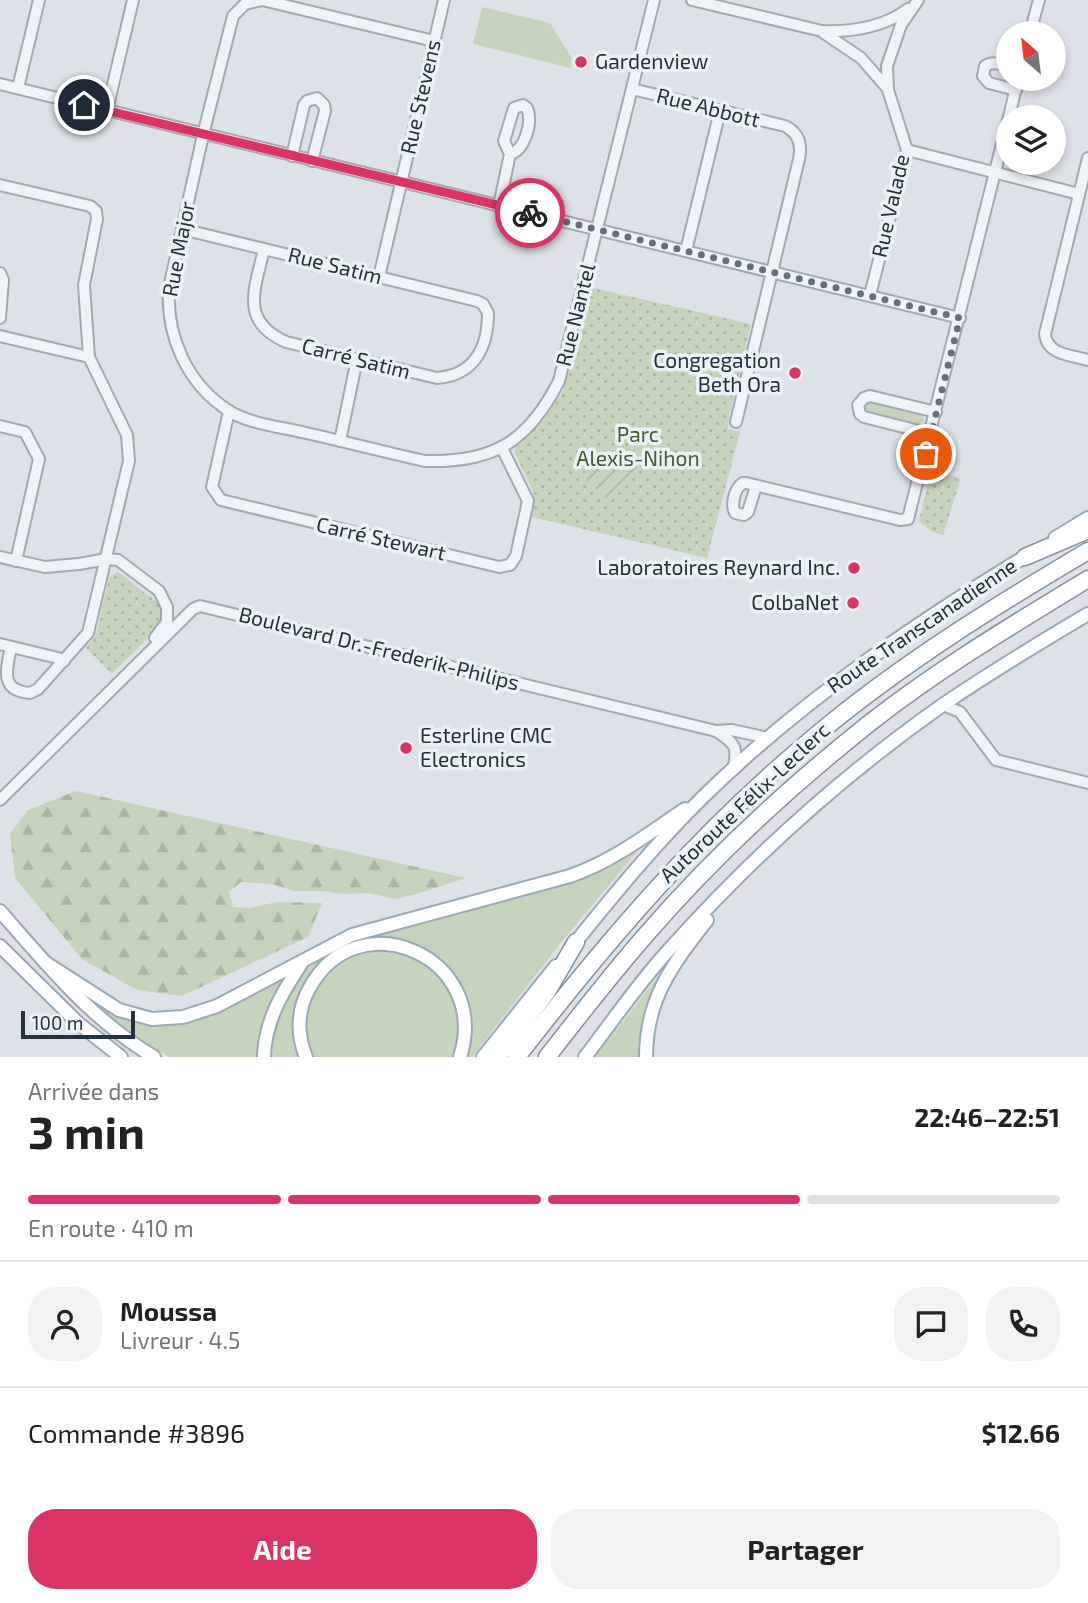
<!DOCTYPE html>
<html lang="fr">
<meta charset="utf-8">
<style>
body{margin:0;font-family:"Exo 2",sans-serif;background:#f2f2f2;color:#222;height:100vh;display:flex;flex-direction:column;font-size:26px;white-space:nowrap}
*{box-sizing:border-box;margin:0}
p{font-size:23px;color:#767676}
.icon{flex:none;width:38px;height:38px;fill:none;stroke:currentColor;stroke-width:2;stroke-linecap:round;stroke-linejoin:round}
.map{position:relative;height:1057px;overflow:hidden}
.details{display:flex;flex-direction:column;background:#fff;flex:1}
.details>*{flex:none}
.needle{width:46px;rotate:332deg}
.tools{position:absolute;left:996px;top:21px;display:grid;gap:14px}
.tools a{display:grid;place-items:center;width:70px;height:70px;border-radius:50%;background:#fff;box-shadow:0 4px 10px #0003;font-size:35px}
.scale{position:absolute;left:21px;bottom:18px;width:114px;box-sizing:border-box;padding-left:7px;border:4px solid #243240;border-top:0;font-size:19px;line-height:24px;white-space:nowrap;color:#243240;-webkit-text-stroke:5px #ecf1f6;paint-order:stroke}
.pin{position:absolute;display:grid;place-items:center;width:60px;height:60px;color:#fff;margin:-30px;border:4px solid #fff;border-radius:50%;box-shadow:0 2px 7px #0007}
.courier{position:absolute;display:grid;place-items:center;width:70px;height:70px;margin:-35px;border:5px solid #db3364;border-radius:50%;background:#fff;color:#222;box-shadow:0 2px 9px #0007}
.headline em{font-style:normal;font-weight:700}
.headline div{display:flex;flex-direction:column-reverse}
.headline{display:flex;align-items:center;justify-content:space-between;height:119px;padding:0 28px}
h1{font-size:46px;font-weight:700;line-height:52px}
.bar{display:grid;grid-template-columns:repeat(4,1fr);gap:10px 7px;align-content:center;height:84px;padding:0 28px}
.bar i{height:9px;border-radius:5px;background:#e0e0e0}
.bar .current{background:#db3364}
.bar p{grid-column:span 4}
.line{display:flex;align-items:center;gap:18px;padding:0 28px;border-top:2px solid #e0e0e0}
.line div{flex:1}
.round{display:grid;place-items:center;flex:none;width:74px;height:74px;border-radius:28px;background:#f2f2f2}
.button{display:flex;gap:14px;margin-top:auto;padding:14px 28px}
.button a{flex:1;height:80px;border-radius:28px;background:#db3364;color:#fff;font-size:28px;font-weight:700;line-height:80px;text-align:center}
.button a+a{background:#f2f2f2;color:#222}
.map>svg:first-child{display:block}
.grass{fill:#c5d3bc}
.forest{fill:url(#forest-firs)}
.park{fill:url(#park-dots)}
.garden{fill:url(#garden-furrows)}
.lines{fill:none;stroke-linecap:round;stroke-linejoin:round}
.minor-casing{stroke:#a1aab2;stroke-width:14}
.major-casing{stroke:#9aa9b5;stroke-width:16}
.highway-casing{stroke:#8292a0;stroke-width:19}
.minor{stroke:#eff2f6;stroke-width:10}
.major{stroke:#fff;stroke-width:12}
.highway{stroke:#fff;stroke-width:16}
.done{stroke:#64707b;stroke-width:7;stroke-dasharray:0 12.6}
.route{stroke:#db3364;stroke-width:9}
.poi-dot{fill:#db3364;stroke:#ecf1f6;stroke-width:2.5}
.labels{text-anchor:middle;stroke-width:7;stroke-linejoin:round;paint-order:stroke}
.poi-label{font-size:21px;fill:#243240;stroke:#ecf1f6;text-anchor:end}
.street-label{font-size:21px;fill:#243240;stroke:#ecf1f6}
.park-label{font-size:21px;fill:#3f5d30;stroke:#ecf1f6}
</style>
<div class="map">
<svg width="1088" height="1057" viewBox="0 0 1088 1057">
<defs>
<pattern id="forest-firs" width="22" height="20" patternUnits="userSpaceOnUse" patternTransform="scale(1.75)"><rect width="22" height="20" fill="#c5d3bc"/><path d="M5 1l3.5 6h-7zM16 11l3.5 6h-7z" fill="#a9b6a3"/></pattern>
<pattern id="park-dots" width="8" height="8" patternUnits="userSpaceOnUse" patternTransform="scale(1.75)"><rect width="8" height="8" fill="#c5d3bc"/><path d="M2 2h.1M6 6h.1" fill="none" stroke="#a9b6a3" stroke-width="1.8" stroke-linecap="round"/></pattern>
<pattern id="garden-furrows" width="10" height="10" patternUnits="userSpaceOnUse" patternTransform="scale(1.75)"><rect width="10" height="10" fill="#c5d3bc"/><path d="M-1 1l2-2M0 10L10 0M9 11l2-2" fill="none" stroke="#a9b6a3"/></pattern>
</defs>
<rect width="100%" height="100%" fill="#dce2e8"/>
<!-- grass -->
<g class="grass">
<polygon points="482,7 550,23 571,57 571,68 473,44"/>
<polygon points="869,401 922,413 924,421 916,425 865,412 864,406"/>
<path d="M639,845L641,847L563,940L472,1057H465C477,1014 465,997 441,963L362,943L305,987L301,1057H268C277,923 423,927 520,894C560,880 600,862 639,845Z"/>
<path d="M385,950C425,955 456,983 460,1024C461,1035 456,1047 454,1057H311C293,1000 326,955 385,950Z"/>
<polygon points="664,969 642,1057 595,1057"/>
<path d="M284,975L285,978C269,1004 263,1027 259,1057H169L141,1040L98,1007L100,1005L153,1023Z"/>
</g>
<!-- forest -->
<polygon class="forest" points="76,791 466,878 416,894 395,899 368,893 342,894 323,891 294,891 272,884 241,882 229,892 233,907 250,908 277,902 322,903 308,937 182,996 137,990 82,959 15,878 10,834 28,810"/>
<!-- park -->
<g class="park">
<polygon points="589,287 751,324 729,417 728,429 740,432 707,558 532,517 533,492 514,451 518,444 543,421 562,393 572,362"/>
<polygon points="931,471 961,478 943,535 931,531 919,521"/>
<path d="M117,572C126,576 133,584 141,590C157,602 168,605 159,627L112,674L86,648L96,635L109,578Z"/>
</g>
<!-- garden -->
<polygon class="garden" points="611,444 639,470 610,501 582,476"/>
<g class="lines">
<defs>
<g id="minor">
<path d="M692,0L822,31C852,32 884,27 908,9"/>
<polyline points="824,33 861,58 888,89"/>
<polyline points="1030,33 1039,0"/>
<path d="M434,41L262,0L245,4L233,16L203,135L169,288C166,336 187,384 229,411C250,424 281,427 306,433C346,442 385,452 425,461C493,463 528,442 559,381L654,0"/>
<path d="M1008,66C999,64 993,61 985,66L983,76L989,83L1016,90"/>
<polyline points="0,84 960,318"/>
<polyline points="18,88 39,0"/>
<path d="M632,89L785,126C799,133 802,145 799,159L736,422"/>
<polyline points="107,110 133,0"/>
<polyline points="1009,117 1018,79"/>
<polyline points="907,150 1079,194"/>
<polyline points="292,156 304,105 307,101 317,98 324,105 325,111 312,161"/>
<path d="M1088,158L1045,334C1047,355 1071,355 1088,360"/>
<path d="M0,185L90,206L96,211L97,219L84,285L89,357L127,435L129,461L88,633L38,689L30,693C0,691 6,671 11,647"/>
<path d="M499,206L510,154L504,141L514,108L523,105L527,108C533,122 525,150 510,154"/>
<path d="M182,229L477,301L483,304L488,313C488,348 474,375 437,378L286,342C239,321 255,289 264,249"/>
<polyline points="686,251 720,111"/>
<polyline points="0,273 3,280 0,318"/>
<polyline points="379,277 444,0"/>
<polyline points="870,295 907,150 888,90 887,66 901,25 918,0"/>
<polyline points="0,336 89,357"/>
<polyline points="229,411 212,487 221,500 499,567 510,565 516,556 528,501 502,448"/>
<polyline points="0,426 25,432 39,459 16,561"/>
<polyline points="931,434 864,417 860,414 858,405 864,398 870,396 936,412"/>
<polyline points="340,441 357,359"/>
<path d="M756,486L748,512L744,515L735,513C731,504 734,489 743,483H746L900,520L908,519L1008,120"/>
<polyline points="0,557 45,567 79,564 107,559 118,560 159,591 167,607 167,622 155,638"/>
<polyline points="0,644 58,658 64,661"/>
<polyline points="943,705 960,712 996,760 1088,783"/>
<path d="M716,731C735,743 739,747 733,770"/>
<polyline points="0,800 193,609 200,606 716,731 732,730 768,738"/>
</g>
<g id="major">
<polyline points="1055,538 1088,518"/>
<path d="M0,911C47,965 92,1020 154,1057"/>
<polyline points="0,946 78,1023 121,1057"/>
<path d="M570,949C612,897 655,844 703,797C801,701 914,624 1031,553"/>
<path d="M46,963L119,1010L152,1019L183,1017L217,1006L352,935L570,876C613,861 648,834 685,809"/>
<path d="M264,1057C265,1020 283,991 303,961"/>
<path d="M306,1057C297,1035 297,1011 309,989C357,898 492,957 460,1057"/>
<polyline points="483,1057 556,966"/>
<path d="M585,1057C612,1022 637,985 667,952C749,860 843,775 944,704C991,672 1039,643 1088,614"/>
<path d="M646,1057C646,998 673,964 707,920"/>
</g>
<g id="highway">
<polyline points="1025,557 1088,530"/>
<polyline points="498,1057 547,992 576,942"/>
<path d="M517,1057C609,938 703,828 820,732C903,663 995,606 1088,551"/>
<path d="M547,1057C579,1016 610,976 644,937C712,858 789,787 871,722C940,668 1014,624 1088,579"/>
</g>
</defs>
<!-- minor casing -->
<use href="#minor" class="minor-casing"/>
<!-- major casing -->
<use href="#major" class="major-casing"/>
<!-- highway casing -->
<use href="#highway" class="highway-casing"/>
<!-- minor -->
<use href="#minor" class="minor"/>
<!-- major -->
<use href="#major" class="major"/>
<!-- highway -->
<use href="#highway" class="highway"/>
</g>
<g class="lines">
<!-- done -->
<polyline class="done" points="530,213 960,318 926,454"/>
<!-- route -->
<polyline class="route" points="84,105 530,213"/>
</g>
<!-- markers -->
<g class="poi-dot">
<circle cx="581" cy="62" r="7"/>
<circle cx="795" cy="373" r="7"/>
<circle cx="854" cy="568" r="7"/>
<circle cx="853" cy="603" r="7"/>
<circle cx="406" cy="748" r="7"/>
</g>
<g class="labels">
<!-- poi labels -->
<g class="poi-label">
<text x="595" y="69" text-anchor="start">Gardenview</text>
<text x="781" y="368">Congregation<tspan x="781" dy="24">Beth Ora</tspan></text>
<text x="840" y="575">Laboratoires Reynard Inc.</text>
<text x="839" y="610">ColbaNet</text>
<text x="420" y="743" text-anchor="start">Esterline CMC<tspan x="420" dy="24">Electronics</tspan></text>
</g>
<!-- street labels -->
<g class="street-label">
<text transform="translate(421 97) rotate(-77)" y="7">Rue Stevens</text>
<text transform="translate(708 108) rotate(14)" y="7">Rue Abbott</text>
<text transform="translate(891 206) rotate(-77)" y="7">Rue Valade</text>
<text transform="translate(179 249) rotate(-79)" y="7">Rue Major</text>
<text transform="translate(335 266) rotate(14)" y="7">Rue Satim</text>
<text transform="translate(576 315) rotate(-76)" y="7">Rue Nantel</text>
<text transform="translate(356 359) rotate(14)" y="7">Carré Satim</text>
<text transform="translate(381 539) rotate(13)" y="7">Carré Stewart</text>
<text transform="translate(922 626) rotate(-34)" y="7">Route Transcanadienne</text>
<text transform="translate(379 649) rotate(14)" y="7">Boulevard Dr.-Frederik-Philips</text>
<text transform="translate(745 803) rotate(-43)" y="7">Autoroute Félix-Leclerc</text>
</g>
<!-- park labels -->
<g class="park-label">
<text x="638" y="442">Parc<tspan x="638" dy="24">Alexis-Nihon</tspan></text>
</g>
</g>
</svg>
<div class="tools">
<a><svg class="needle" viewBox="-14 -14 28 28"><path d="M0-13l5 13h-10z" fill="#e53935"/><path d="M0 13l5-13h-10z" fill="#767676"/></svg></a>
<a><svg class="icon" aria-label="layers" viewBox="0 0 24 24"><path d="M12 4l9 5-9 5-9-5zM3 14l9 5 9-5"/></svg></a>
</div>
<div class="scale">100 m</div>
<div class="pin" style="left:926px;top:454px;background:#ea580c"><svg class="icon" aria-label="bag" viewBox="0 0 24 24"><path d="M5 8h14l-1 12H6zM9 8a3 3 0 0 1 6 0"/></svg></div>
<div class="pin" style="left:84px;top:105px;background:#1f2937"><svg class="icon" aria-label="home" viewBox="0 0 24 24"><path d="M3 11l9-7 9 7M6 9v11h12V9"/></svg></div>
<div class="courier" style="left:530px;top:213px"><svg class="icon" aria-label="bike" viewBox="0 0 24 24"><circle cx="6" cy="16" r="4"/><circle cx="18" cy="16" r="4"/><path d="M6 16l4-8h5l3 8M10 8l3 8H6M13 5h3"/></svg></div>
</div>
<section class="details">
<div class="headline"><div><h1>3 min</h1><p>Arrivée dans</p></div><em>22:46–22:51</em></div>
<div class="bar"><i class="current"></i><i class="current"></i><i class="current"></i><i></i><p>En route · 410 m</p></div>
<div class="line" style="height:126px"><a class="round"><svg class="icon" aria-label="person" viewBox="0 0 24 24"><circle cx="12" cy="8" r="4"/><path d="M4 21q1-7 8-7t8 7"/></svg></a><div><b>Moussa</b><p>Livreur · 4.5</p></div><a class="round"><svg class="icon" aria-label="chat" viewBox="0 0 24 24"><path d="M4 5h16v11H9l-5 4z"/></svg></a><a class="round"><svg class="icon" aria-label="phone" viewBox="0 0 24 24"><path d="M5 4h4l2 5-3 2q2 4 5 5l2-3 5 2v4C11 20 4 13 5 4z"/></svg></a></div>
<div class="line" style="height:91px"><div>Commande #3896</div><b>$12.66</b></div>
<div class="button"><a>Aide</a><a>Partager</a></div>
</section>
